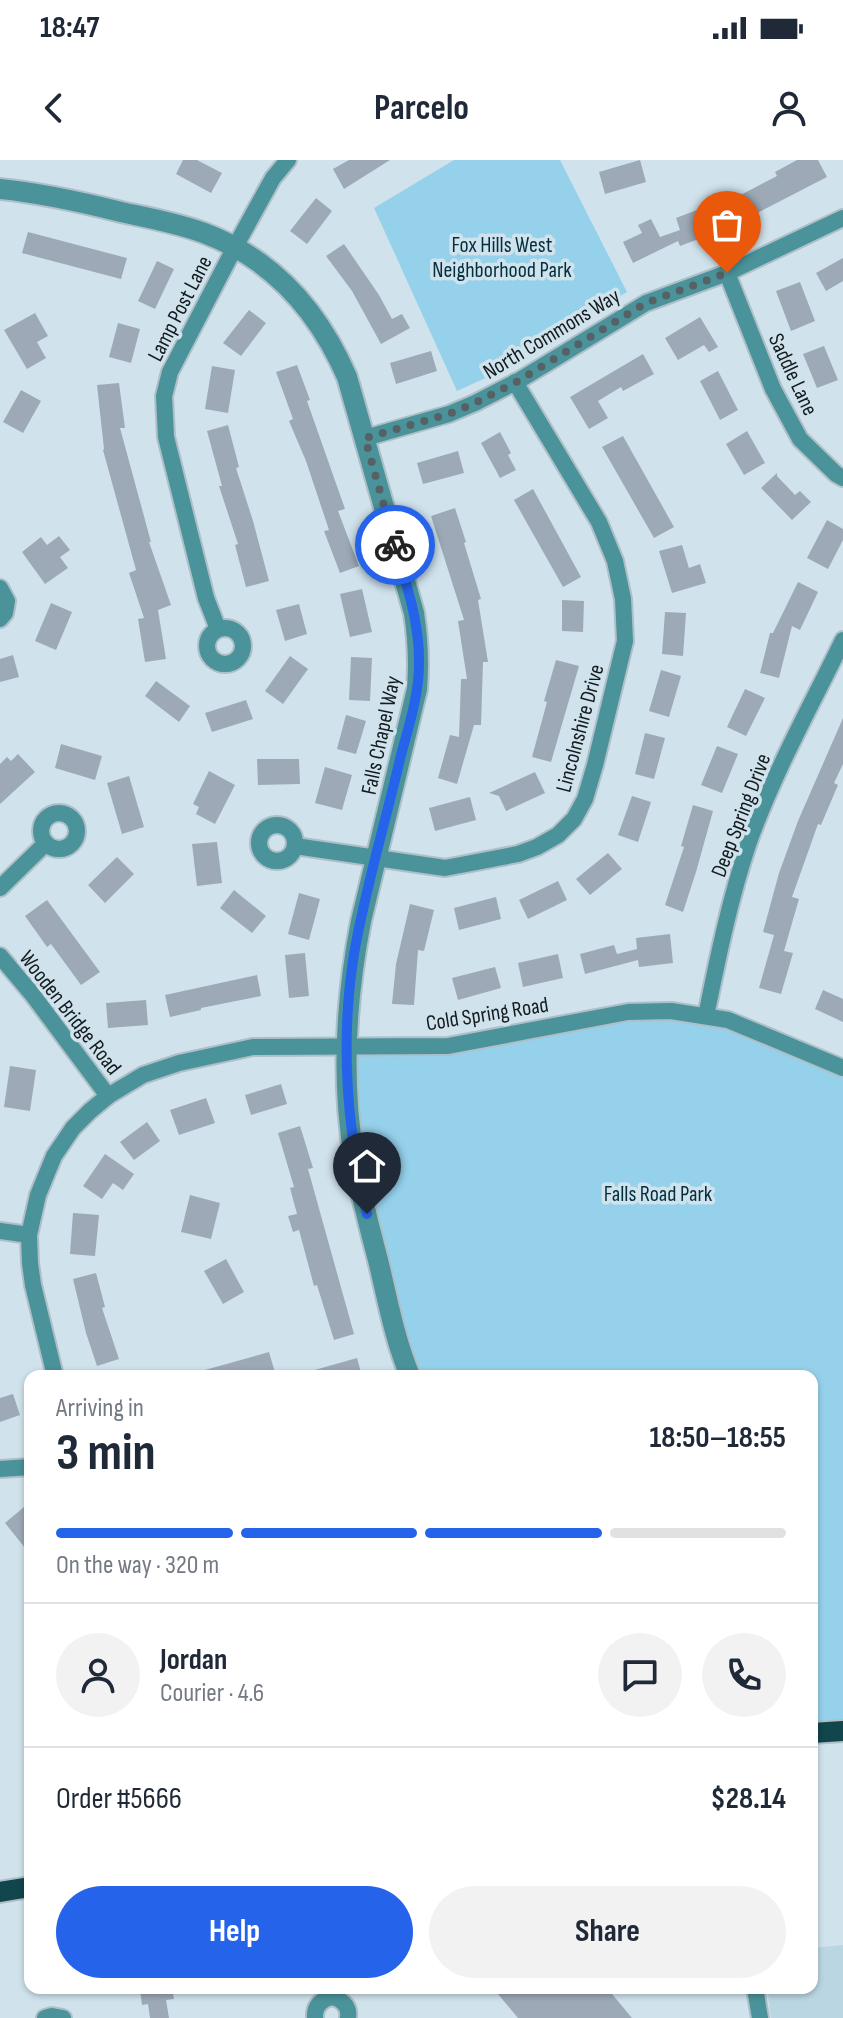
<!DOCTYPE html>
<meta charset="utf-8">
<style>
body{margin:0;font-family:"Sofia Sans Condensed",sans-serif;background:#f2f2f3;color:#1f2937;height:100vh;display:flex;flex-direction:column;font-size:30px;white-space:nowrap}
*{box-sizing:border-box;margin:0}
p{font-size:26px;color:#747a83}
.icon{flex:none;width:44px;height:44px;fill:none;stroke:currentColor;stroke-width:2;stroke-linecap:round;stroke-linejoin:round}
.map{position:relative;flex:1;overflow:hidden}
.panel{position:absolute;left:24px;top:1210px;width:794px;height:624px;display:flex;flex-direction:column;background:#fff;border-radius:16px;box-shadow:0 2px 6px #0004}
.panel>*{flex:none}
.pin{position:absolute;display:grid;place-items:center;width:68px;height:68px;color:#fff;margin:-82px -34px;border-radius:50% 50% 50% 0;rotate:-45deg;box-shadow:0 0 8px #0007}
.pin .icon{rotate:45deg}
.courier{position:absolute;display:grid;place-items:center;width:80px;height:80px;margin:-40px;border:6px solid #2563eb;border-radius:50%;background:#fff;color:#222;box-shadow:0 2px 10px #0007}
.overview em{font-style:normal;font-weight:700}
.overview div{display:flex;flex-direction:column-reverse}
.overview{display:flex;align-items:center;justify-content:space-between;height:136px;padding:0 32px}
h1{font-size:52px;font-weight:700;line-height:60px}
.bar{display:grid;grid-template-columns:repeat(4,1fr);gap:12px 8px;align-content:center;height:96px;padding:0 32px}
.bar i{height:10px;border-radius:6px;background:#e0e1e3}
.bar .current{background:#2563eb}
.bar p{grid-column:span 4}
.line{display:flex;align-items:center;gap:20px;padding:0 32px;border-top:2px solid #e0e1e3}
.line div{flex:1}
.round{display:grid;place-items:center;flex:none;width:84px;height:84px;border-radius:42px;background:#f2f2f3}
.action{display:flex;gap:16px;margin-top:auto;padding:16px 32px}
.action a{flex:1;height:92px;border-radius:48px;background:#2563eb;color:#fff;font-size:32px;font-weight:700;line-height:92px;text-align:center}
.action a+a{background:#f2f2f3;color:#1f2937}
.status{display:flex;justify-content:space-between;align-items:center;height:56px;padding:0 40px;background:#fff;direction:ltr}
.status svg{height:22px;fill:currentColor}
header{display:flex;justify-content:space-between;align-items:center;height:104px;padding:0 32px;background:#fff;font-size:36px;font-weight:700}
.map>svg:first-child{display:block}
.built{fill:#bbd6e3}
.green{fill:#96d1eb}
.building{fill:#9da9b7}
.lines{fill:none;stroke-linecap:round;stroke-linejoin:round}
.minor-casing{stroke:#aebfc8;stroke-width:20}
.tertiary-casing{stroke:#aebfc8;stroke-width:24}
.primary-casing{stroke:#aebfc8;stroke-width:24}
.minor{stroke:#4b939a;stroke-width:16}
.tertiary{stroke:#4b939a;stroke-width:20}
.primary{stroke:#11464c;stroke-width:20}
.done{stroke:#566166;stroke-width:8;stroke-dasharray:0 14.4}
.route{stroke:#2563eb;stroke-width:10}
.labels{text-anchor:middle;stroke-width:7;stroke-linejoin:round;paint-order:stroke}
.park-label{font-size:22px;fill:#032e3e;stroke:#d0e3ed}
.street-label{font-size:22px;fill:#141b1e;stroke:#d0e3ed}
</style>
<div class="status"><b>18:47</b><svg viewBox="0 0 49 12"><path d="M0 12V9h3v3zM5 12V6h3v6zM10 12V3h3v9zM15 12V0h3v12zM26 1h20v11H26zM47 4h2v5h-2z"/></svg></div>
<header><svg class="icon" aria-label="back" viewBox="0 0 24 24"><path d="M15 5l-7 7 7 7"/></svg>Parcelo<svg class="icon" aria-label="person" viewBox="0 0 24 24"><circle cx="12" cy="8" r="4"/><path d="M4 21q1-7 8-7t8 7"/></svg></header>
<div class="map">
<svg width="843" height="1858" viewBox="0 0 843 1858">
<rect width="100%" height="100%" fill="#d0e3ed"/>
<!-- built -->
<polygon class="built" points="843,1785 843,1858 771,1858 767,1828 812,1828 812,1788"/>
<!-- green -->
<g class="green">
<polygon points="454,0 560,0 627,132 488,217 457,231 374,48"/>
<polygon points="628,852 706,856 843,908 843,1571 812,1573 812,1216 410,1216 373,1081 347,887 448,886"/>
</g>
<!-- building -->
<g class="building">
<polygon points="183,0 197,0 222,13 211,33 176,14"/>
<polygon points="349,0 390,0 344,29 333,9"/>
<polygon points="640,0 646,22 605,34 599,12"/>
<polygon points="797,0 818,0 827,17 740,62 729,41 777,16 775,12"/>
<polygon points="316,38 332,51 307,84 290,71"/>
<polygon points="710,45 720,71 680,86 678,81 633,103 623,82 642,73 638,65 651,59 660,77 680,70 676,58"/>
<polygon points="28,72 127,98 121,119 22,93"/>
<polygon points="344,84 379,135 392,159 402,154 410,168 381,184 352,131 326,96"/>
<polygon points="843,98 843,121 826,131 816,113"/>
<polygon points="157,101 174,109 155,149 138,141"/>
<polygon points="800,122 815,161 791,171 776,131"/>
<polygon points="249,150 266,163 241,196 223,183"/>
<polygon points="35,153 48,176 37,182 46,198 27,209 4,170"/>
<polygon points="700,157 718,187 709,192 704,185 678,200 665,178"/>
<polygon points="118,163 140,169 131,203 109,197"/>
<polygon points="824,186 838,220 817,228 803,194"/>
<polygon points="431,191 437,211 396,224 390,203"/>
<polygon points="643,194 654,214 623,231 621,227 598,241 608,258 589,269 570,237"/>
<polygon points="297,205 310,240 307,241 345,349 338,351 359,406 340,413 324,371 329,370 306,301 289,261 293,259 276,212"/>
<polygon points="212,206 235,210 228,253 205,249"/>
<polygon points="718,211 738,250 720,260 700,221"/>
<polygon points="119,223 125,268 120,268 151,382 149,382 171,445 158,450 166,499 145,502 138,459 144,458 129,413 136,410 103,290 104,289 97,225"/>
<polygon points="21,230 41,241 23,273 3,262"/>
<polygon points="228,265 239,307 236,308 253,361 269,421 246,427 235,385 238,384 219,326 222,326 207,271"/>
<polygon points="747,271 765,303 744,315 726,284"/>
<polygon points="500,272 511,293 508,295 516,310 500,318 481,283"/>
<polygon points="623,276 674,367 654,378 602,287"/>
<polygon points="458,291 464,313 423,324 417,303"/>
<polygon points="777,313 777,316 795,335 800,331 811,342 792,360 761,328"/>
<polygon points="533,329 581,417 563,427 514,340"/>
<polygon points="455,348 466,382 464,383 481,439 478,440 488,502 483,502 481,565 474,565 457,624 438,618 450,575 459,577 461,519 467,519 458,461 464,460 431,356"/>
<polygon points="827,360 843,369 843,380 828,409 807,398"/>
<polygon points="59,376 70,390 60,397 68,408 45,424 22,392 41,377 47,385"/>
<polygon points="682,385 689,408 700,404 706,423 672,433 659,391"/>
<polygon points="798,422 818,432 800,470 792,466 779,518 760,513 770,473 773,473"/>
<polygon points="362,429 372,472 350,477 340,434"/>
<polygon points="562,440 584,441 583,472 562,471"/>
<polygon points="51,443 72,452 56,490 35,481"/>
<polygon points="299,444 307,474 285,481 276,450"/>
<polygon points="665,452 686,453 683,496 662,494"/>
<polygon points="13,495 19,517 0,522 0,499"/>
<polygon points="290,496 308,509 283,544 265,531"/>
<polygon points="351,497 372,498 370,541 349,540"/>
<polygon points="556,500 579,506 551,602 532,597 547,542 544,541"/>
<polygon points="661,510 681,516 669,557 649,551"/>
<polygon points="156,521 190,546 179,562 145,536"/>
<polygon points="745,529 765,538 746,576 727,567"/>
<polygon points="246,540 253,559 212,572 205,553"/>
<polygon points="346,555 366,561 356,594 337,589"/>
<polygon points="843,558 843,604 834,623 838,625 821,665 818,664 792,737 799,739 784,791 793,793 781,834 759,828 774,775 763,772 779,713 798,661"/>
<polygon points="645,573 665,578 654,619 635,614"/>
<polygon points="61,584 102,596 95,620 55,608"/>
<polygon points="717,586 738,594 722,633 701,625"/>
<polygon points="18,594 35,612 0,644 0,604 7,597 11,601"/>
<polygon points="257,599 299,599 300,624 258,625"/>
<polygon points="325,607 352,615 342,650 315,643"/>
<polygon points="209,611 235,625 215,664 196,654 199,647 193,644"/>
<polygon points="535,612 545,633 506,651 499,636 489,633"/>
<polygon points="129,616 144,667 122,674 107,623"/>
<polygon points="632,636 651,642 638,682 618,675"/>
<polygon points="470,637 476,660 435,671 429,648"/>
<polygon points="693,645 713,651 696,712 683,752 665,745 684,687 681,686"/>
<polygon points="217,682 222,723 197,726 192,684"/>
<polygon points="608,693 622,709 590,735 576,719"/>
<polygon points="117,697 134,714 105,743 88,725"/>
<polygon points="558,721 567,740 528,759 519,740"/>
<polygon points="234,730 266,756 252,773 220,748"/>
<polygon points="299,733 320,739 309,780 288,774"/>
<polygon points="496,737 501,759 459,770 454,748"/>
<polygon points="47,740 100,812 81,825 51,784 47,787 25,756"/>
<polygon points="410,744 434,750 424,791 418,790 414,845 392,844 396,804"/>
<polygon points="670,774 673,803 639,807 638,800 585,814 580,794 614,785 617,794 637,789 636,778"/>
<polygon points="305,793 309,836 289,838 285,795"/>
<polygon points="558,794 563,818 523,827 518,803"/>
<polygon points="495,807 501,828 458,840 452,818"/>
<polygon points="257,815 261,836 201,848 201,850 170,857 165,835"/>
<polygon points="823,830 843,839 843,862 815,849"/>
<polygon points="146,840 148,865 108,868 106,843"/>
<polygon points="10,906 36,910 30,951 4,947"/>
<polygon points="281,924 287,944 251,955 245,935"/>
<polygon points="206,938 215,963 179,975 170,950"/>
<polygon points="147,962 160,981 134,1000 120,982"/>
<polygon points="300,966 313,1008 308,1009 354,1174 334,1180 317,1125 314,1126 299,1070 293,1072 288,1056 297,1054 290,1028 294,1027 278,973"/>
<polygon points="105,994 134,1014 123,1030 113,1023 102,1039 83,1026"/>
<polygon points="190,1035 220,1043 211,1079 181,1072"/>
<polygon points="73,1053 99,1055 95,1096 70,1094"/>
<polygon points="226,1099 244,1132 223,1144 204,1111"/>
<polygon points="96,1113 105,1147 102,1148 119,1199 97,1206 86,1173 73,1119"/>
<polygon points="269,1192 276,1216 194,1216 194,1213"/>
<polygon points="357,1198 362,1216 305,1216 304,1213"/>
<polygon points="13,1234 20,1255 0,1262 0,1238"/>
<polygon points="30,1342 30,1394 5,1363"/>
<polygon points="156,1828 172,1828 174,1839 166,1840 169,1858 150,1858 148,1844 142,1845 140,1830"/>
<polygon points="493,1828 607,1828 632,1858 518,1858"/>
</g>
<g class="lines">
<defs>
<g id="minor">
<polyline points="727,113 773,229 800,279 836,314 843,318"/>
<polyline points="365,278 449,254 475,243 518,221 646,143 727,113 843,58"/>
<polyline points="0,428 7,441 5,453 0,459"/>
<circle cx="225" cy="486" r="18"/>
<polyline points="218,469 206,438 166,277 164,236 170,212 235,87 273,18 288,0"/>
<circle cx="59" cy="671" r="18"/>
<circle cx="277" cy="683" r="18"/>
<polyline points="295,686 445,708 518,694 537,687 558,675 574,659 585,639 595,605 625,481 623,439 615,401 599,362 515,222"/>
<polyline points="0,728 46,683"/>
<polyline points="0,796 32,834 108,936"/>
<path d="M706,856C718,797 730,738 749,682C774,612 811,546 843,480"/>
<polyline points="0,1071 29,1075"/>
<polyline points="55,1216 33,1125 30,1103 29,1075 38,1035 54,996 73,968 90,951 108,936 143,915 179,903 253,887 448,886 628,852 671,851 728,860 843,908"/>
<polyline points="0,1309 30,1307"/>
<polyline points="755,1828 760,1858"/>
<polyline points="45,1858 52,1856 63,1858"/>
<path d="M315,1858C314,1847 320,1840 331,1837C342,1839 350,1846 348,1858"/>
</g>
<path id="tertiary" d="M0,29C41,33 81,42 121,52C149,58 177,63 204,73C273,99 318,150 347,217L414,453C418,479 419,503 417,529L361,761C346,838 341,919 354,997C360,1033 370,1069 379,1104C388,1142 395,1180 410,1216"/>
<g id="primary">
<polyline points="812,1573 843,1571"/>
<polyline points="0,1732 30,1727"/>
</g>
</defs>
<!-- minor casing -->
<use href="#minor" class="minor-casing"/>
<!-- tertiary casing -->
<use href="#tertiary" class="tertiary-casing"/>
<!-- primary casing -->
<use href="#primary" class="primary-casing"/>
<!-- minor -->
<use href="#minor" class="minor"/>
<!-- tertiary -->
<use href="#tertiary" class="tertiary"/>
<!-- primary -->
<use href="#primary" class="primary"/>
</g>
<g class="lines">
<!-- done -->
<polyline class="done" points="395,385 365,278 449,254 475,243 518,221 646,143 727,113"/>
<!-- route -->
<path class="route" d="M367,1054C347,970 340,881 354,794C365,729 385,664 400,599C408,568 419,536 419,504C420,463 406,424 395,385"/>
</g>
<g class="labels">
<!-- park labels -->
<g class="park-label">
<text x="502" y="92">Fox Hills West<tspan x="502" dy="25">Neighborhood Park</tspan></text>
<text x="658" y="1041">Falls Road Park</text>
</g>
<!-- street labels -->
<g class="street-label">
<text transform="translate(179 148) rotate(-63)" y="8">Lamp Post Lane</text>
<text transform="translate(551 173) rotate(-31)" y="8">North Commons Way</text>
<text transform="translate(794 214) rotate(65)" y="8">Saddle Lane</text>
<text transform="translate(579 568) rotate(-75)" y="8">Lincolnshire Drive</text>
<text transform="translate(380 575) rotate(-78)" y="8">Falls Chapel Way</text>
<text transform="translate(740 655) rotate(-69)" y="8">Deep Spring Drive</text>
<text transform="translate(71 852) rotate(52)" y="8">Wooden Bridge Road</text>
<text transform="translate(487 853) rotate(-9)" y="8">Cold Spring Road</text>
</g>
</g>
</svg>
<div class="pin" style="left:727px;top:113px;background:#ea580c"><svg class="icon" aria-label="bag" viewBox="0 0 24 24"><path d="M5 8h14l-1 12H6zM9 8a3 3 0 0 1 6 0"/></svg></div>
<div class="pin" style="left:367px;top:1054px;background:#1f2937"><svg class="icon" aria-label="home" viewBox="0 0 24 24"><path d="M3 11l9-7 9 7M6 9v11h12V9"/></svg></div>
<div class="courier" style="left:395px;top:385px"><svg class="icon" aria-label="bike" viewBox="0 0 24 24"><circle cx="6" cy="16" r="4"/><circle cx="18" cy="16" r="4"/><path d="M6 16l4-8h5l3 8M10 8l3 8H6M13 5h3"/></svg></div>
<section class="panel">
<div class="overview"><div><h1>3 min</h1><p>Arriving in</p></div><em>18:50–18:55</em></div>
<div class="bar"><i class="current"></i><i class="current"></i><i class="current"></i><i></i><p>On the way · 320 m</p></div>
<div class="line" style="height:144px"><a class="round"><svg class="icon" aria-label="person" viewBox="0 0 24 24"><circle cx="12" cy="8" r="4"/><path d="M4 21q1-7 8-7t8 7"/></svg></a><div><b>Jordan</b><p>Courier · 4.6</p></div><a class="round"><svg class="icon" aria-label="chat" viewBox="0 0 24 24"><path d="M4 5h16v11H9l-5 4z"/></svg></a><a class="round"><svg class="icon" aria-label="phone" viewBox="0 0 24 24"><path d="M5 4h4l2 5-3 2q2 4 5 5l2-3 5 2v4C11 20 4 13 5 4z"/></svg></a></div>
<div class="line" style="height:104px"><div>Order #5666</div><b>$28.14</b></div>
<div class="action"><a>Help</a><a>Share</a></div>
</section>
</div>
